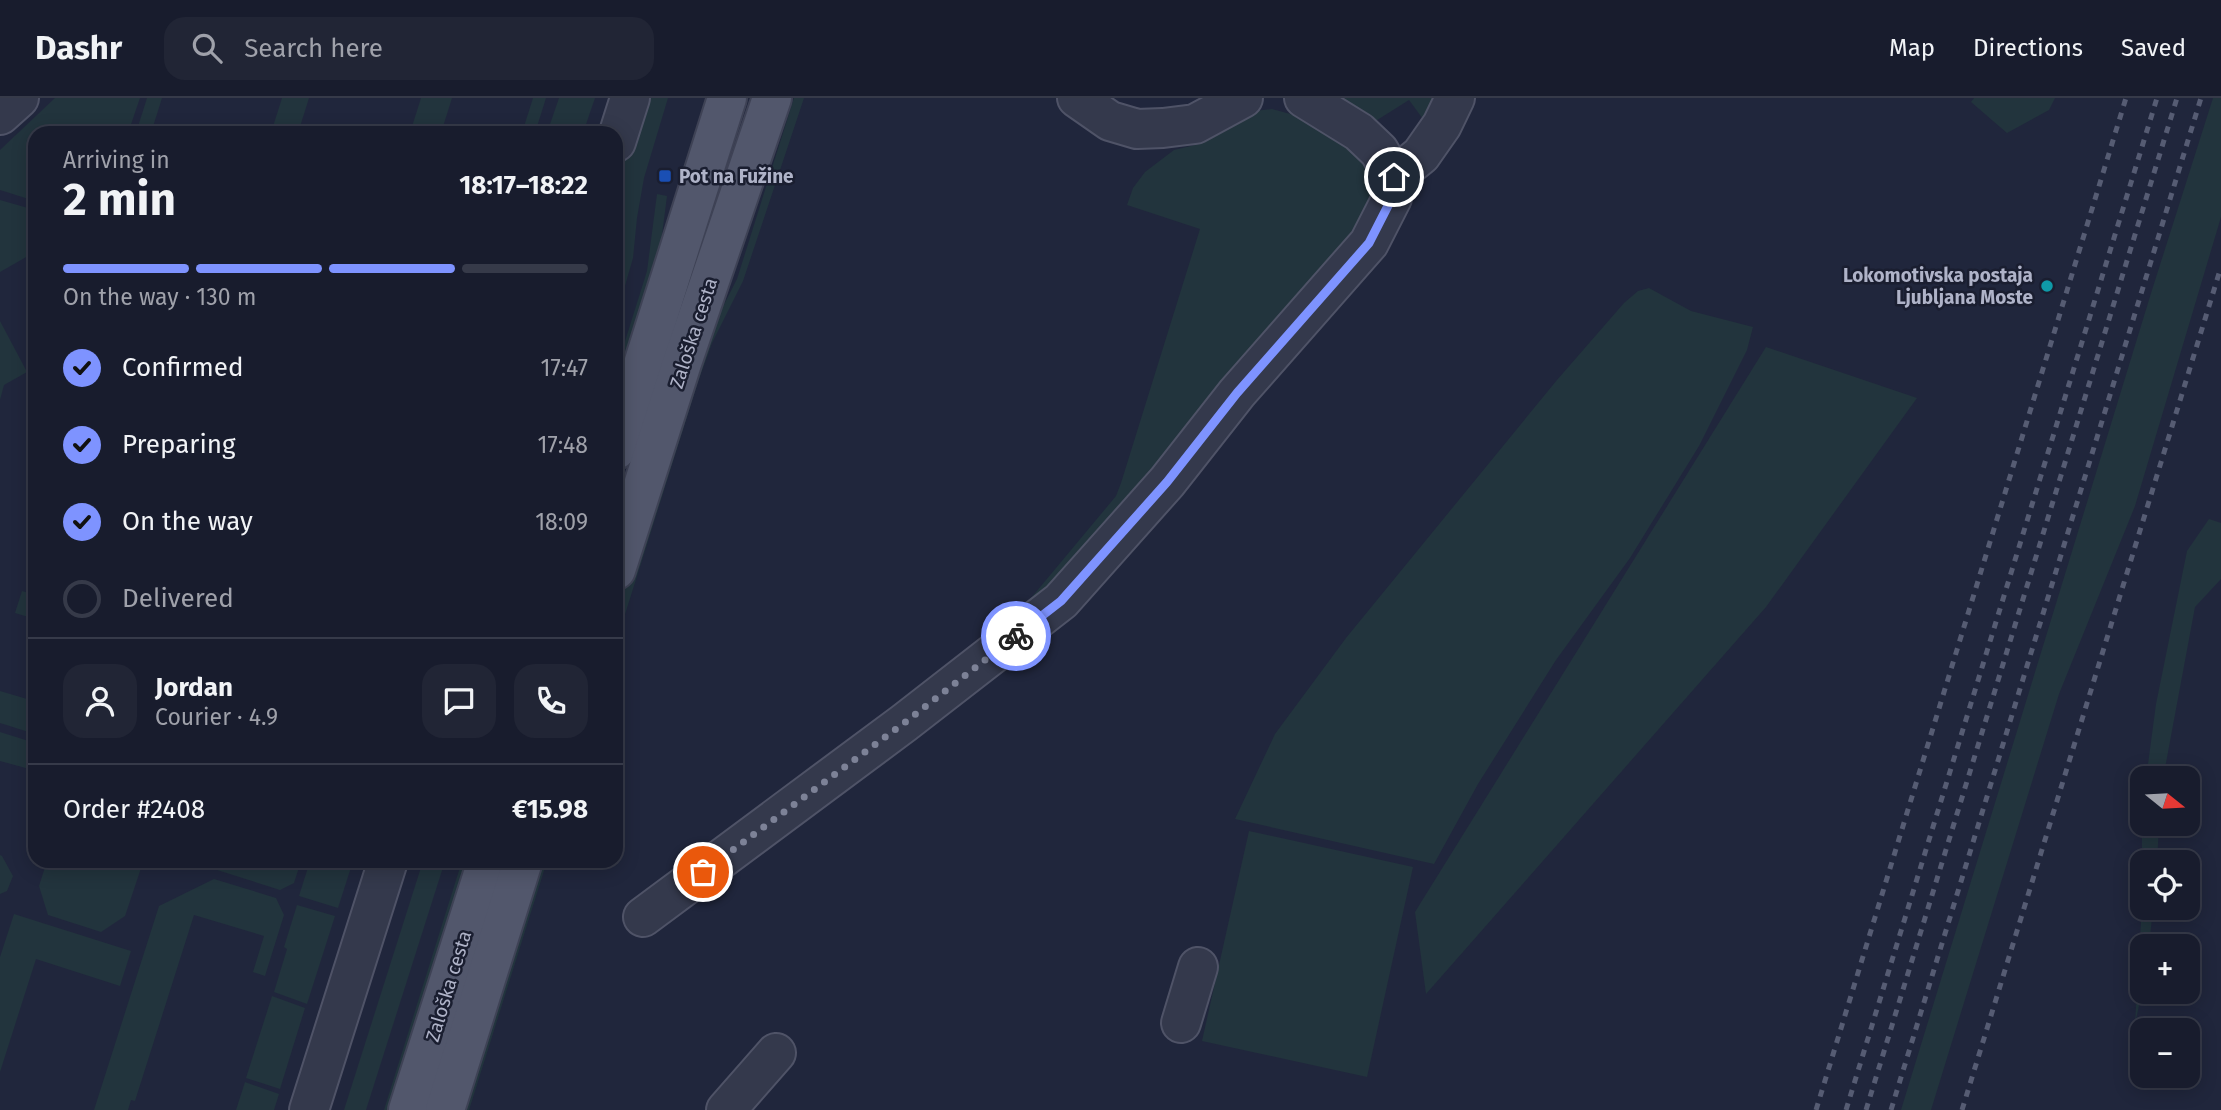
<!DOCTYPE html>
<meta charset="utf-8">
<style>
body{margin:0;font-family:"Fira Sans",sans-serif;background:#212535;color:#f1f3f6;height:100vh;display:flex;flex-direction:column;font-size:26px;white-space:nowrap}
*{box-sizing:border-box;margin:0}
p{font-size:23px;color:#9fa1aa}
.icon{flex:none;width:38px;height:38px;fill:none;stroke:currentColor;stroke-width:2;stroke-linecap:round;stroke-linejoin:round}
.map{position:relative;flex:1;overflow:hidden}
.panel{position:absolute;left:28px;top:28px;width:595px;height:742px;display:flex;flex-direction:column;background:#181c2d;border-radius:21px;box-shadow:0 4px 18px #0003,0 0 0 2px #363a49}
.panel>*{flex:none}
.needle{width:46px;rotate:108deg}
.buttons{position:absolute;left:2130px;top:668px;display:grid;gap:14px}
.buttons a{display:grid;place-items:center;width:70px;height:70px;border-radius:14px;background:#181c2d;box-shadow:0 4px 18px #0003,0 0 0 2px #363a49;font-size:35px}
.pin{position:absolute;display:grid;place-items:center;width:60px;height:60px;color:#fff;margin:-30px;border:4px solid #fff;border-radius:50%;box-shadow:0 2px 7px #0007}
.courier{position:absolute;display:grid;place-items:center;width:70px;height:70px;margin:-35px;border:5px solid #7e93ff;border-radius:50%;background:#fff;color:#222;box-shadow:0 2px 9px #0007}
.overview em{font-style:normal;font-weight:700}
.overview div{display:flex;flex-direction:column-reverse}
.overview{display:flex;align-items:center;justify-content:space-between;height:119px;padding:0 35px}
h1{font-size:46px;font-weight:700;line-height:52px}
.bar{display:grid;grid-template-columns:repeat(4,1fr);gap:10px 7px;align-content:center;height:84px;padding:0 35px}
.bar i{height:9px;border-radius:5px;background:#363a49}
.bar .on{background:#7e93ff}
.bar p{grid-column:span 4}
.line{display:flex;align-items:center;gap:18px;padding:0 35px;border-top:2px solid #363a49}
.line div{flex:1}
.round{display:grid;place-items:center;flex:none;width:74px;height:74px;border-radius:21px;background:#212535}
ol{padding:0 35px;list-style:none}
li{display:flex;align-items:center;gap:21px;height:77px}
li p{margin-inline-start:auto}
li .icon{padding:7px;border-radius:50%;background:#7e93ff;color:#111;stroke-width:4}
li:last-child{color:#9fa1aa}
li i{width:38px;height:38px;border:4px solid #363a49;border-radius:50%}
header{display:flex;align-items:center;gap:42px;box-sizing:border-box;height:98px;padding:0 35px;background:#181c2d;border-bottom:2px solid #363a49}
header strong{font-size:33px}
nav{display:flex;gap:38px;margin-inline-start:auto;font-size:24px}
.search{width:490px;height:63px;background:#212535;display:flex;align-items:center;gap:18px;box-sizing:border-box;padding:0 24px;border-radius:21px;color:#9fa1aa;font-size:26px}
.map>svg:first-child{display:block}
.green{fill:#22343d}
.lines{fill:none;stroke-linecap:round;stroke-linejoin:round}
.minor-casing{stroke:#4f5367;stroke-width:42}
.major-casing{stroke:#3e4255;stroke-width:42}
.minor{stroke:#34394c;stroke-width:38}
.major{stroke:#52576c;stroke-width:38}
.rail{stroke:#565c73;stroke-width:5;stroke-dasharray:7 7;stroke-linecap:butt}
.done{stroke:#7d8297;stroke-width:7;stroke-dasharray:0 12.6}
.route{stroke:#7e93ff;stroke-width:9}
.transit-dot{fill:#1a4fb4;stroke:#1a1e30;stroke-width:2.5}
.culture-dot{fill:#0f9aa8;stroke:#1a1e30;stroke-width:2.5}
.labels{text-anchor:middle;stroke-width:5;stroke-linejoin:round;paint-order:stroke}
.poi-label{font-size:19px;font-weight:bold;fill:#afb3c8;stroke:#1a1e30;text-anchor:start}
.street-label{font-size:19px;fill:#afb3c8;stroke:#1a1e30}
</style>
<header>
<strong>Dashr</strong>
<div class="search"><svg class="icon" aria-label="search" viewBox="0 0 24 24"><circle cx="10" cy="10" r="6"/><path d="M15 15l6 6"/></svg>Search here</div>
<nav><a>Map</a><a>Directions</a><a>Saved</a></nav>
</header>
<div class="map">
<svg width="2221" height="1012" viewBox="0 0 2221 1012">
<rect width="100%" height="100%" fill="#20263c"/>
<!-- green -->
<g class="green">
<polygon points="55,0 140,0 128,35 35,35 35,103 0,92 0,52"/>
<polygon points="147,0 162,0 151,35 136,35"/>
<polygon points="282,0 309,0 298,35 271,35"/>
<polygon points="421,0 452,0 441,35 410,35"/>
<polygon points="533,0 546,0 535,35 522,35"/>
<polygon points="559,0 595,0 583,35 547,35"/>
<polygon points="645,0 668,0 644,80 637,120 633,160 616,219 616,90"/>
<polygon points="794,0 804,0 743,183 712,245 698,284 616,545 616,521 636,456 706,242 737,181"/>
<polygon points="1339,0 1434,0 1423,21 1409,2 1374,24"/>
<polygon points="1974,0 2055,0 2049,12 2007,35 1971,4"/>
<polygon points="2213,0 2221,0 2221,119 2135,408 2059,596 1931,1012 1901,1012 2152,192"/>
<polygon points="1272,11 1316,23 1374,69 1376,95 1366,130 1077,472 1026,506 1116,398 1121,385 1200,131 1127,107 1133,90 1145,74 1174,52 1199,46 1228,32 1254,13"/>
<polygon points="657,96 667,98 661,145 616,302 616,272 647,173"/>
<polygon points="0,102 35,112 35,154 0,174"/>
<polygon points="1649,190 1691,213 1753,229 1747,252 1699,348 1630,460 1556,562 1478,686 1434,766 1235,721 1275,636 1346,540 1557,282 1624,205 1638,193"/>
<polygon points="0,223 27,274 4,287 0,302"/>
<polygon points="1766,249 1917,300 1766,509 1426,896 1415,814"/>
<polygon points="2209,421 2221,425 2221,481 2195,509 2163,681 2146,681 2156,606 2187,453"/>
<polygon points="22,493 35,497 35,521 15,515"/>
<polygon points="31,590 35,592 35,636 0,625 0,593 27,601"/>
<polygon points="0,634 35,645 35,677 33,672 0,663"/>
<polygon points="2142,708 2142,726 2159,726 2157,765 2142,766"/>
<polygon points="1249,733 1413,769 1367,979 1202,943"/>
<polygon points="0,757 2,758 13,778 7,793 0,796"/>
<polygon points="47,763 128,763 142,767 125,818 101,834 48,817 39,788"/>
<polygon points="210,763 301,763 294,785 280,792 214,771"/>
<polygon points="310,763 353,763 338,810 299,798"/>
<polygon points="423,763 445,763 366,1012 344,1012"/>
<polygon points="462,763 470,763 393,1012 384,1012"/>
<polygon points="540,763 547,763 469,1012 462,1012"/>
<polygon points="214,781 276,800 284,817 265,878 253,874 264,838 194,817 135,1003 131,1002 128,1012 94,1012 159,808"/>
<polygon points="297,807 335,818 307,906 274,894 287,851 284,849"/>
<polygon points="2142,807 2142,810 2153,810 2149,849 2142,849 2142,894 2135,926"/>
<polygon points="14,816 131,853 120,888 36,861 0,974 0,859"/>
<polygon points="272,898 305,910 280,991 246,980"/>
<polygon points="245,984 279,996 274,1012 236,1012"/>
</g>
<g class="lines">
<defs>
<g id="minor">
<polyline points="1077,0 1110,23 1137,31 1163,30 1195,26 1243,0"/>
<polyline points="0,17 19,0"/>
<polyline points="616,44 630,0"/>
<polyline points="1394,79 1421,57 1442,27 1455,0"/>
<polyline points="643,819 904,625 1061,503 1167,384 1237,295 1369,145 1392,100 1394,79 1379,53 1359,34 1304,0"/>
<polyline points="1181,925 1198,869"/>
<polyline points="309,1012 388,763"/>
<polyline points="726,1012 776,955"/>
</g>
<g id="major">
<polyline points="616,352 727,0"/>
<polyline points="616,472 682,265 772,0"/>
<polyline points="408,1012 487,763"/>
<polyline points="445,1012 523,763"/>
</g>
</defs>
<!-- minor casing -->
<use href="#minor" class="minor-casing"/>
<!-- major casing -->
<use href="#major" class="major-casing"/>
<!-- minor -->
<use href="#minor" class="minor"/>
<!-- major -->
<use href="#major" class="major"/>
<!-- rail -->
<g class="rail">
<polyline points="1816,1012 2126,0"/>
<polyline points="1846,1012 2157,0"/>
<polyline points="1866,1012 2177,0"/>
<polyline points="1891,1012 2201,0"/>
<polyline points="1962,1012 2221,169"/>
</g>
</g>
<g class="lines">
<!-- done -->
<polyline class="done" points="703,774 904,625 1016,538"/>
<!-- route -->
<polyline class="route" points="1016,538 1061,503 1167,384 1237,295 1369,145 1392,100 1394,79"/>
</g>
<!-- markers -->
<rect class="transit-dot" x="658" y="71" width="14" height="14" rx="3.5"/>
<circle class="culture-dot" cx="2047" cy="188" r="7"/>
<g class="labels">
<!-- poi labels -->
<g class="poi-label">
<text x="679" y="85">Pot na Fužine</text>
<text x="2033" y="184" text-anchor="end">Lokomotivska postaja<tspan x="2033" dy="22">Ljubljana Moste</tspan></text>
</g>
<!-- street labels -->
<g class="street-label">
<text transform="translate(693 235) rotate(-72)" y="7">Zaloška cesta</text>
<text transform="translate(448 888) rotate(-73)" y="7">Zaloška cesta</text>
</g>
</g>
</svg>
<div class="buttons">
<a><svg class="needle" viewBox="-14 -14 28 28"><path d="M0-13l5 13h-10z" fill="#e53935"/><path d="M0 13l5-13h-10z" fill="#9fa1aa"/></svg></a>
<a><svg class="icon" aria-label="locate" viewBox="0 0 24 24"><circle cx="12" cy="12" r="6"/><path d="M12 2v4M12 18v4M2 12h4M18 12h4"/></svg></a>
<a>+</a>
<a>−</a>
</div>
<div class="pin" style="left:703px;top:774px;background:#ea580c"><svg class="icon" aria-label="bag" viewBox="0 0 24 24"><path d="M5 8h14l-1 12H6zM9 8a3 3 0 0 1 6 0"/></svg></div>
<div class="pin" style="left:1394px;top:79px;background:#1f2937"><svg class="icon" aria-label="home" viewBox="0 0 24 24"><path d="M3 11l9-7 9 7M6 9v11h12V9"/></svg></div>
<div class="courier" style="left:1016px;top:538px"><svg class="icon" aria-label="bike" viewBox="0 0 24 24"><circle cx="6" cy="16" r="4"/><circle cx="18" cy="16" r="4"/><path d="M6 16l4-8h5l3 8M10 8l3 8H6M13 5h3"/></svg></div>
<section class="panel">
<div class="overview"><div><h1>2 min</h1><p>Arriving in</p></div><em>18:17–18:22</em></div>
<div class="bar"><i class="on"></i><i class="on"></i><i class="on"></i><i></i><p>On the way · 130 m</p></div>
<ol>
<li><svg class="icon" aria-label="check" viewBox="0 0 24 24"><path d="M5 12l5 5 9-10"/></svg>Confirmed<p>17:47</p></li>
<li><svg class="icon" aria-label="check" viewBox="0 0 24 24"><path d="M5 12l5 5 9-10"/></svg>Preparing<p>17:48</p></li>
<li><svg class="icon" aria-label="check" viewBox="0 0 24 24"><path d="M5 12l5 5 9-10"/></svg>On the way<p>18:09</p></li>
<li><i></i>Delivered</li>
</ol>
<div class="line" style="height:126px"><a class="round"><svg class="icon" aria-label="person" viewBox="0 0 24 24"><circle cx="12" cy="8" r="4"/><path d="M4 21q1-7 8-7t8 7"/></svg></a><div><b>Jordan</b><p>Courier · 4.9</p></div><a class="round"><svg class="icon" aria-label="chat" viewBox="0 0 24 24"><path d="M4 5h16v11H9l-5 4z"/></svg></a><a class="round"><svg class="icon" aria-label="phone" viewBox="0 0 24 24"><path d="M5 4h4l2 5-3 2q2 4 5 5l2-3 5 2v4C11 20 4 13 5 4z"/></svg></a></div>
<div class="line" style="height:91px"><div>Order #2408</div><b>€15.98</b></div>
</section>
</div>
